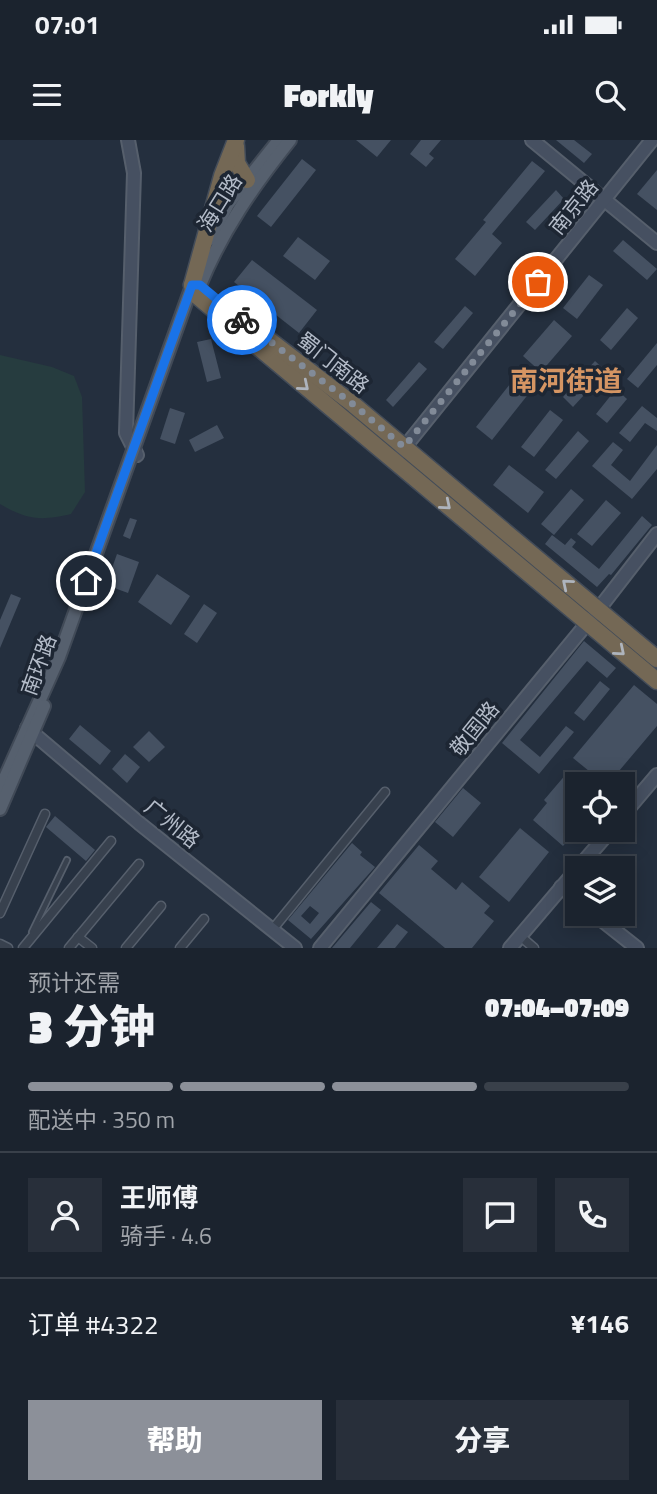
<!DOCTYPE html>
<html lang="zh">
<meta charset="utf-8">
<style>
body{margin:0;font-family:"Titillium Web","Noto Sans SC",sans-serif;background:#282f3a;color:#f1f3f6;height:100vh;display:flex;flex-direction:column;font-size:26px;white-space:nowrap}
*{box-sizing:border-box;margin:0}
p{font-size:23px;color:#a0a4aa}
.icon{flex:none;width:38px;height:38px;fill:none;stroke:currentColor;stroke-width:2;stroke-linecap:round;stroke-linejoin:round}
.map{position:relative;height:808px;overflow:hidden}
.panel{display:flex;flex-direction:column;background:#1b232e;flex:1}
.panel>*{flex:none}
.controls{position:absolute;left:565px;top:632px;display:grid;gap:14px}
.controls a{display:grid;place-items:center;width:70px;height:70px;border-radius:0px;background:#1b232e;box-shadow:0 4px 18px #0003,0 0 0 2px #39404a;font-size:35px}
.pin{position:absolute;display:grid;place-items:center;width:60px;height:60px;color:#fff;margin:-30px;border:4px solid #fff;border-radius:50%;box-shadow:0 2px 7px #0007}
.courier{position:absolute;display:grid;place-items:center;width:70px;height:70px;margin:-35px;border:5px solid #1a73e8;border-radius:50%;background:#fff;color:#222;box-shadow:0 2px 9px #0007}
.overview em{font-style:normal;font-weight:800}
.overview div{display:flex;flex-direction:column-reverse}
.overview{display:flex;align-items:center;justify-content:space-between;height:119px;padding:0 28px}
h1{font-size:46px;font-weight:800;line-height:52px}
.bar{display:grid;grid-template-columns:repeat(4,1fr);gap:10px 7px;align-content:center;height:84px;padding:0 28px}
.bar i{height:9px;border-radius:5px;background:#39404a}
.bar .active{background:#8c9099}
.bar p{grid-column:span 4}
.line{display:flex;align-items:center;gap:18px;padding:0 28px;border-top:2px solid #39404a}
.line div{flex:1}
.round{display:grid;place-items:center;flex:none;width:74px;height:74px;border-radius:0px;background:#282f3a}
.primary-button{display:flex;gap:14px;margin-top:auto;padding:14px 28px}
.primary-button a{flex:1;height:80px;border-radius:0px;background:#8c9099;color:#fff;font-size:28px;font-weight:800;line-height:80px;text-align:center}
.primary-button a+a{background:#282f3a;color:#f1f3f6}
.status{display:flex;justify-content:space-between;align-items:center;height:49px;padding:0 35px;background:#1b232e;direction:ltr}
.status svg{height:19px;fill:currentColor}
header{display:flex;justify-content:space-between;align-items:center;height:91px;padding:0 28px;background:#1b232e;font-size:32px;font-weight:800}
.map>svg:first-child{display:block}
.green{fill:#263c3f}
.building{fill:#455162;fill-rule:evenodd}
.lines{fill:none;stroke-linecap:round;stroke-linejoin:round}
.lane-casing{stroke:#565f6c;stroke-width:8}
.street-casing{stroke:#565f6c;stroke-width:11}
.secondary-casing{stroke:#565f6c;stroke-width:16}
.primary-casing{stroke:#414a57;stroke-width:16}
.highway-casing{stroke:#434c59;stroke-width:19}
.lane{stroke:#38414e;stroke-width:4.5}
.street{stroke:#38414e;stroke-width:8}
.secondary{stroke:#465061;stroke-width:12}
.primary{stroke:#56606e;stroke-width:12}
.highway{stroke:#746855;stroke-width:16}
.oneway{stroke:#aeb4bd}
.done{stroke:#828b98;stroke-width:7;stroke-dasharray:0 12.6}
.route{stroke:#1a73e8;stroke-width:9}
.labels{text-anchor:middle;stroke-width:7;stroke-linejoin:round;paint-order:stroke}
.street-label{font-size:21px;fill:#b4bcc9;stroke:#1d2633}
.district-label{font-size:28px;font-weight:bold;fill:#d59563;stroke:#1d2633}
</style>
<div class="status"><b>07:01</b><svg viewBox="0 0 49 12"><path d="M0 12V9h3v3zM5 12V6h3v6zM10 12V3h3v9zM15 12V0h3v12zM26 1h20v11H26zM47 4h2v5h-2z"/></svg></div>
<header><svg class="icon" aria-label="menu" viewBox="0 0 24 24"><path d="M4 6h16M4 12h16M4 18h16"/></svg>Forkly<svg class="icon" aria-label="search" viewBox="0 0 24 24"><circle cx="10" cy="10" r="6"/><path d="M15 15l6 6"/></svg></header>
<div class="map">
<svg width="657" height="808" viewBox="0 0 657 808">
<rect width="100%" height="100%" fill="#242f3e"/>
<!-- green -->
<path class="green" d="M0,215L52,227L74,236L82,257L85,352L71,374C41,381 27,380 0,364Z"/>
<!-- building -->
<g class="building">
<polygon points="356,0 391,0 377,17"/>
<polygon points="421,0 441,0 429,14 434,18 426,27 410,14"/>
<polygon points="556,0 574,0 592,14 584,23"/>
<polygon points="302,19 316,30 271,87 257,76"/>
<polygon points="532,21 545,31 492,94 502,103 475,136 455,119 486,82 483,80"/>
<polygon points="657,30 657,70 637,54"/>
<polygon points="556,50 564,59 535,90 526,82"/>
<polygon points="298,97 330,121 315,140 283,116"/>
<polygon points="623,100 657,129 647,140 613,111"/>
<polygon points="252,120 317,170 299,193 234,142"/>
<polygon points="589,135 603,145 577,179 563,168"/>
<polygon points="465,166 473,173 443,209 434,202"/>
<polygon points="627,168 638,178 611,210 600,200"/>
<polygon points="554,180 572,196 541,232 523,216"/>
<polygon points="211,199 221,238 207,242 197,202"/>
<polygon points="657,203 657,225 638,248 627,239"/>
<polygon points="595,221 606,231 573,267 563,257"/>
<polygon points="419,222 427,229 393,267 386,260"/>
<polygon points="518,234 534,247 492,300 476,287"/>
<polygon points="616,249 627,259 607,283 596,274"/>
<polygon points="642,266 657,278 657,291 645,283 630,302 619,293"/>
<polygon points="170,268 185,273 175,304 160,299"/>
<polygon points="550,270 563,280 534,317 521,307"/>
<polygon points="217,285 224,298 195,312 189,300"/>
<polygon points="578,291 589,301 556,339 545,330"/>
<polygon points="613,302 623,310 611,325 630,341 657,305 657,329 632,359 592,326"/>
<polygon points="509,325 544,352 528,373 493,345"/>
<polygon points="571,349 584,360 554,395 541,384"/>
<polygon points="606,360 621,373 592,406 577,394"/>
<polygon points="642,376 652,385 611,435 609,434 597,447 545,404 552,395 565,405 571,398 576,402 572,407 599,429"/>
<polygon points="130,378 137,380 130,399 123,396"/>
<polygon points="117,414 139,422 128,453 106,445"/>
<polygon points="157,434 190,456 171,485 138,462"/>
<polygon points="11,454 21,458 0,508 0,480"/>
<polygon points="204,464 217,473 197,503 184,494"/>
<polygon points="584,501 616,528 607,538 587,521 520,600 540,617 566,586 574,592 539,634 502,603"/>
<polygon points="600,541 610,549 584,581 574,573"/>
<polygon points="634,545 657,564 657,586 608,644 605,644 573,618"/>
<polygon points="80,585 111,611 100,625 69,599"/>
<polygon points="149,591 165,607 149,622 133,607"/>
<polygon points="125,614 140,627 127,643 112,629"/>
<polygon points="567,633 578,641 578,689 563,706 533,680 547,663 544,660"/>
<polygon points="463,648 481,663 453,697 435,682"/>
<polygon points="55,676 95,710 86,721 46,687"/>
<polygon points="520,688 549,712 509,762 479,737"/>
<path d="M352,703L362,712L360,715L375,727L311,799L288,780ZM310,766L319,773L310,784L301,776Z"/>
<polygon points="419,705 438,721 431,729 456,750 462,742 490,766 484,773 494,781 472,808 445,808 379,753"/>
<polygon points="371,762 381,770 350,808 332,808"/>
<polygon points="397,784 408,792 395,808 377,808"/>
</g>
<g class="lines">
<defs>
<polyline id="lane" points="32,792 67,720"/>
<g id="street">
<polyline points="0,773 45,674"/>
<polyline points="272,790 385,652"/>
<polyline points="520,796 534,808"/>
<polyline points="78,797 92,808"/>
<polyline points="0,804 8,808"/>
<polyline points="23,808 111,701"/>
<polyline points="69,808 139,724"/>
<polyline points="126,808 161,766"/>
<polyline points="180,808 204,779"/>
</g>
<g id="secondary">
<polyline points="128,0 134,33 126,293 137,315"/>
<polyline points="532,0 657,103"/>
<polyline points="400,313 652,0"/>
<polyline points="27,588 139,683 295,808"/>
<polyline points="623,675 657,635"/>
<polyline points="578,728 611,690"/>
<polyline points="561,747 578,760"/>
<polyline points="594,774 637,808"/>
<polyline points="320,808 598,470 657,394"/>
<polyline points="510,808 578,728"/>
</g>
<g id="primary">
<polyline points="210,99 228,64 279,0"/>
<path d="M200,145C222,91 254,45 290,0"/>
<polyline points="0,649 59,517 193,143"/>
<polyline points="0,669 44,566"/>
</g>
<g id="highway">
<polyline points="236,6 237,23 247,40"/>
<polyline points="192,145 196,155 657,541"/>
<polyline points="192,145 222,36 236,0"/>
<polyline points="242,179 354,265 657,519"/>
</g>
</defs>
<!-- lane casing -->
<use href="#lane" class="lane-casing"/>
<!-- street casing -->
<use href="#street" class="street-casing"/>
<!-- secondary casing -->
<use href="#secondary" class="secondary-casing"/>
<!-- primary casing -->
<use href="#primary" class="primary-casing"/>
<!-- highway casing -->
<use href="#highway" class="highway-casing"/>
<!-- lane -->
<use href="#lane" class="lane"/>
<!-- street -->
<use href="#street" class="street"/>
<!-- secondary -->
<use href="#secondary" class="secondary"/>
<!-- primary -->
<use href="#primary" class="primary"/>
<!-- highway -->
<use href="#highway" class="highway"/>
</g>
<!-- one-way arrows -->
<defs><path id="oneway-chevron" d="M-2-3.5L2.5 0L-2 3.5" fill="none" stroke-width="1.6" stroke-linecap="round" stroke-linejoin="round" transform="scale(1.75)"/></defs>
<g class="oneway">
<use href="#oneway-chevron" transform="translate(304 246) rotate(40)"/>
<use href="#oneway-chevron" transform="translate(446 365) rotate(40)"/>
<use href="#oneway-chevron" transform="translate(567 444) rotate(-140)"/>
<use href="#oneway-chevron" transform="translate(620 511) rotate(40)"/>
</g>
<g class="lines">
<!-- done -->
<polyline class="done" points="242,180 354,265 404,307 538,142"/>
<!-- route -->
<polyline class="route" points="86,441 192,145 200,145 242,180"/>
</g>
<g class="labels">
<!-- street labels -->
<g class="street-label">
<text transform="translate(220 63) rotate(-58)" y="7">海口路</text>
<text transform="translate(574 67) rotate(-51)" y="7">南京路</text>
<text transform="translate(333 223) rotate(38)" y="7">蜀门南路</text>
<text transform="translate(39 525) rotate(-70)" y="7">南环路</text>
<text transform="translate(475 589) rotate(-51)" y="7">敬国路</text>
<text transform="translate(172 684) rotate(39)" y="7">广州路</text>
</g>
<!-- district labels -->
<g class="district-label">
<text x="566" y="251">南河街道</text>
</g>
</g>
</svg>
<div class="controls">
<a><svg class="icon" aria-label="locate" viewBox="0 0 24 24"><circle cx="12" cy="12" r="6"/><path d="M12 2v4M12 18v4M2 12h4M18 12h4"/></svg></a>
<a><svg class="icon" aria-label="layers" viewBox="0 0 24 24"><path d="M12 4l9 5-9 5-9-5zM3 14l9 5 9-5"/></svg></a>
</div>
<div class="pin" style="left:538px;top:142px;background:#ea580c"><svg class="icon" aria-label="bag" viewBox="0 0 24 24"><path d="M5 8h14l-1 12H6zM9 8a3 3 0 0 1 6 0"/></svg></div>
<div class="pin" style="left:86px;top:441px;background:#1f2937"><svg class="icon" aria-label="home" viewBox="0 0 24 24"><path d="M3 11l9-7 9 7M6 9v11h12V9"/></svg></div>
<div class="courier" style="left:242px;top:180px"><svg class="icon" aria-label="bike" viewBox="0 0 24 24"><circle cx="6" cy="16" r="4"/><circle cx="18" cy="16" r="4"/><path d="M6 16l4-8h5l3 8M10 8l3 8H6M13 5h3"/></svg></div>
</div>
<section class="panel">
<div class="overview"><div><h1>3 分钟</h1><p>预计还需</p></div><em>07:04–07:09</em></div>
<div class="bar"><i class="active"></i><i class="active"></i><i class="active"></i><i></i><p>配送中 · 350 m</p></div>
<div class="line" style="height:126px"><a class="round"><svg class="icon" aria-label="person" viewBox="0 0 24 24"><circle cx="12" cy="8" r="4"/><path d="M4 21q1-7 8-7t8 7"/></svg></a><div><b>王师傅</b><p>骑手 · 4.6</p></div><a class="round"><svg class="icon" aria-label="chat" viewBox="0 0 24 24"><path d="M4 5h16v11H9l-5 4z"/></svg></a><a class="round"><svg class="icon" aria-label="phone" viewBox="0 0 24 24"><path d="M5 4h4l2 5-3 2q2 4 5 5l2-3 5 2v4C11 20 4 13 5 4z"/></svg></a></div>
<div class="line" style="height:91px"><div>订单 #4322</div><b>¥146</b></div>
<div class="primary-button"><a>帮助</a><a>分享</a></div>
</section>
